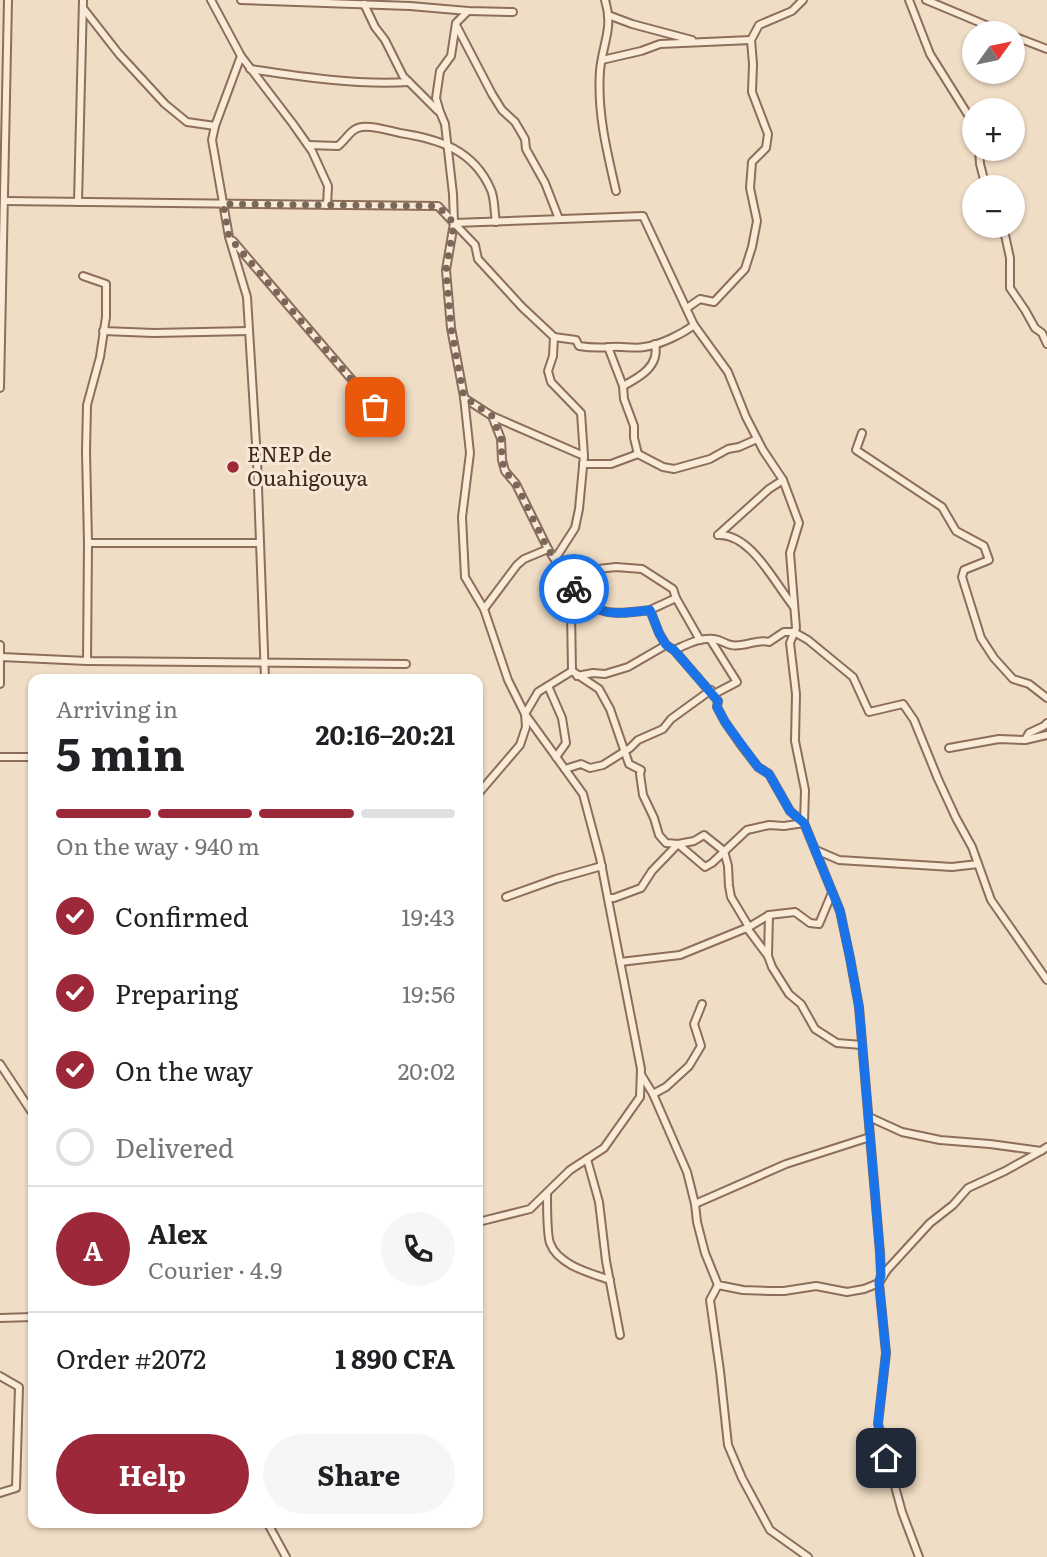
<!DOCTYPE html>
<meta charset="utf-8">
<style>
body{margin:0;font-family:Literata,serif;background:#f6f6f6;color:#202124;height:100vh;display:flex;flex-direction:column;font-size:26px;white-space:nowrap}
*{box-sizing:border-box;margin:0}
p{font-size:23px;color:#757577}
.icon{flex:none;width:38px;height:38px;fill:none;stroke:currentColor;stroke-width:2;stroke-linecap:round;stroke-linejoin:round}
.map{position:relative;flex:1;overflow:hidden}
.sheet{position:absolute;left:28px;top:674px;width:455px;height:854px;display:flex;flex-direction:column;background:#fff;border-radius:14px;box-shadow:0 2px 5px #0004}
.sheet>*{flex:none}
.needle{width:46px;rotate:57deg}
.controls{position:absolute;left:962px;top:21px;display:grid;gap:14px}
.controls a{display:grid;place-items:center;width:63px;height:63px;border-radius:50%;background:#fff;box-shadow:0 2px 5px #0004;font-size:35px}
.pin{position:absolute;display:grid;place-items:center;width:60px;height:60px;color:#fff;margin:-30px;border-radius:14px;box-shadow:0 4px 10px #0006}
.courier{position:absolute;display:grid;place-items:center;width:70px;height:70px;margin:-35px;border:5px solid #1a73e8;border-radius:50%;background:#fff;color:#222;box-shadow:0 2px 9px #0007}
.headline em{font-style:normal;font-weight:700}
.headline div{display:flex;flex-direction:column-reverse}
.headline{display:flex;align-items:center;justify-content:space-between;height:119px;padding:0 28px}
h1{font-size:46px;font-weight:700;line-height:52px}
.bar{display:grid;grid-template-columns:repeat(4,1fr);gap:10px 7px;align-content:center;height:84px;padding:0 28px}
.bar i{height:9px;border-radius:5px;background:#e0e0e0}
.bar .selected{background:#9d2839}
.bar p{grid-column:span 4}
.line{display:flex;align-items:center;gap:18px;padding:0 28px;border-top:2px solid #e0e0e0}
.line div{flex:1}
.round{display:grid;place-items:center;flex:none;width:74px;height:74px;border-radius:37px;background:#f6f6f6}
ol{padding:0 28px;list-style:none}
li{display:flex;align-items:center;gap:21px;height:77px}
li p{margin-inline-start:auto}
li .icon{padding:7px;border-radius:50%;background:#9d2839;color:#fff;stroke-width:4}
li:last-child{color:#757577}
li i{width:38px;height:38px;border:4px solid #e0e0e0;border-radius:50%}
.cta{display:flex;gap:14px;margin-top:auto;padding:14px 28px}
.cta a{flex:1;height:80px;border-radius:42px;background:#9d2839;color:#fff;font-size:28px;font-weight:700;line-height:80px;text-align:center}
.cta a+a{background:#f6f6f6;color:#202124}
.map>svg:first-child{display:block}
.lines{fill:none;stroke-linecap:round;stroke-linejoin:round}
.minor-casing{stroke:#8c6e5a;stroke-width:10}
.minor{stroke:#faebd9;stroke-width:6}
.done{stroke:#7b6759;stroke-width:7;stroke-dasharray:0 12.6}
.route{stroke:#1a73e8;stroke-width:9}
.poi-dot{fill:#9d2839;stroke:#f7e8d5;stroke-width:2.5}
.labels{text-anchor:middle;stroke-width:6;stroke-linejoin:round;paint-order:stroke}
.poi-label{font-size:21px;fill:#3c281f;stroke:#f7e8d5;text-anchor:start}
</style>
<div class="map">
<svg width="1047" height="1557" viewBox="0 0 1047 1557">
<rect width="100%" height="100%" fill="#f0ddc5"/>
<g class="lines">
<defs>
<g id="minor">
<polyline points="211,0 241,56 293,124 312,151 328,186 327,205"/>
<polyline points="241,0 410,6 468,11 513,12"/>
<path d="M605,0C614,28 602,45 600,71C597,112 607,152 616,191"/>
<polyline points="909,0 930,54 975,126"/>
<polyline points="926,0 1005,33"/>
<polyline points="364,4 375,27 385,40 403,76 438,111"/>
<polyline points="83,8 119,54 165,104 187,122 215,126"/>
<polyline points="468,11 456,23 451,56 440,71 436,98 440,112 445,124 453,194 454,223 446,270 451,328 464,397 470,453 462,517 465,577 484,609 508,680 525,714 583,794 600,858 641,1069 640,1097 604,1148 570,1170 530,1209 478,1222"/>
<polyline points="608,15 632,24 692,40"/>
<polyline points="456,25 492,94 502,110 515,122 525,139 526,149 545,183 559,219"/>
<polyline points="1013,36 1047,49"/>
<polyline points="241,56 215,126 212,140 229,237 247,297 257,460 265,679"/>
<polyline points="602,60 641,51 660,44 751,40"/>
<path d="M250,69C303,77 355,85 409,82"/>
<path d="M308,145L338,146C346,140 351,128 362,127C372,125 390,131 400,133C439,139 474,150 491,190C495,199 494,212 496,222"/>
<polyline points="979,149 980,164 986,187"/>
<polyline points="4,201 438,206 454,223 643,216 694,325 728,372 746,417 763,450 783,480 799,523 790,553 796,628 790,643 796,694 795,741 805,790 804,823 840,911 850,958 859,1007 880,1253 881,1275 879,1283 886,1353 878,1424 902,1512 919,1557"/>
<polyline points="78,202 83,0"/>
<path d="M454,223L475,245L478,259L522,307L554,337L576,340L579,346C591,348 600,348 612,347C622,346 634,349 644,347C660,345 682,334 694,325"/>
<polyline points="1003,226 1010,258 1010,288 1025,310 1035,328 1042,333 1047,344"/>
<polyline points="233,241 389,423"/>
<polyline points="83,276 106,284 106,317 100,357 87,405 86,451 88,543 87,661"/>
<polyline points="687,308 700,299 714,302 745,269 752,247 757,221 750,188 752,162 766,148 768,134 752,92 753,64 751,40 759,25 792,11 803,0"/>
<polyline points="103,331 154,333 249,331"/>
<polyline points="554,337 553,356 548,371 551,382 581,413 584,456"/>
<polyline points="608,347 623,386 624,399 634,426 634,438 638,454"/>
<path d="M623,386C640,377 660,366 655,344"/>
<polyline points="0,388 8,0"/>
<polyline points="464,398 492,416 584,456 579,509 575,528 555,559"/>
<polyline points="492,416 501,439 502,460 505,471 516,484 548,549 561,569 574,578"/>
<polyline points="862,433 856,450 942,507 956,531 984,546 989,560 964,570 962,577 981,638 994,658 1013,679 1029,684 1047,698"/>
<polyline points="583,464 611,464 638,454 663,467 674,469 710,459 728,449 739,447 757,439"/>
<path d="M718,535C751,533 775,584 794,607"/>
<polyline points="718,535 769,489 783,480"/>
<polyline points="88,543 260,543"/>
<polyline points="574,578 589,570 616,567 642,569 673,589 676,598 700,640"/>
<polyline points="484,609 517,565 524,559 548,549"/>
<polyline points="650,610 676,598"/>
<polyline points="710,639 737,682 714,694"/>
<polyline points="0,645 0,684"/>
<path d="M674,650C686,645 700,637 714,639C726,641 726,647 741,645C752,644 759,639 769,642L784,632H794L808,640L853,677L869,712L903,704L914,720L938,779L956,818L972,847L991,900L1047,980"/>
<polyline points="1,657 87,661 406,664"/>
<path d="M572,671L599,689L610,709L629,764L641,770L640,774L643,795L654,818L659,835L666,843L678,844L705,867L712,863L747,830L769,825L784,826L804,823L790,811L769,774L758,767L741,745L725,722L717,707L718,701L674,650L666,645L659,633L650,610C615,614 602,618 574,593"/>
<polyline points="577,676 593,673 605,674 628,667 666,645"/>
<polyline points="548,686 562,718 566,743 556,757"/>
<polyline points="1025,740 1029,733 1044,726 1047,723"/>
<polyline points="949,748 999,739 1025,740 1047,735"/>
<polyline points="0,757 33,757"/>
<polyline points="565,769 581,764 590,768 603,765 630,748 638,740 663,729 671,719 711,690"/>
<polyline points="478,794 520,745 526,727 525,714 538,692 572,671 571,611 574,593 574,578"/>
<polyline points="816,850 839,860 952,867 978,864"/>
<polyline points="506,897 556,879 602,866"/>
<polyline points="608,898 614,898 641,888 652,871 678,844 694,841 704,835 724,851 728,866 729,886 731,897 749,927"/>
<polyline points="747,928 768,956 772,967 789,994 801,1004 815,1029 837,1043 862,1045"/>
<polyline points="768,956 769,915"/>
<polyline points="620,962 680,955 749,927 769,915 795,912 810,923 819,924 832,893"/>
<polyline points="0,1064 33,1114"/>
<polyline points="642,1076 653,1094 687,1172 695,1204 697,1222 705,1253 718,1285 743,1290 771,1291 784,1291 816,1286 847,1292 864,1289 879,1283 887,1270 930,1223 953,1205 968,1188 1005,1171 1041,1151"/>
<polyline points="653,1094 666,1087 689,1066 701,1046 694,1024 702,1004"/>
<polyline points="869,1117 902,1132 940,1140 990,1144 1041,1151 1047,1147"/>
<polyline points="587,1159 599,1202 606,1261 620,1335"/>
<path d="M547,1193C547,1203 547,1235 550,1243C558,1265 590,1273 610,1280"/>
<polyline points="695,1204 786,1164 870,1137"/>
<polyline points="718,1285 710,1300 720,1371 728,1445 742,1478 770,1530 808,1557"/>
<polyline points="0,1318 33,1317"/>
<polyline points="0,1376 19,1387 16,1488 0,1493"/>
<polyline points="267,1522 286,1557"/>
</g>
</defs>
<!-- minor casing -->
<use href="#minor" class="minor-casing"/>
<!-- minor -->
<use href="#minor" class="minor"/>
</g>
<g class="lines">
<!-- done -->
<polyline class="done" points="375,407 229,237 223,204 438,206 454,223 446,270 451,328 464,397 492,416 501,439 502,460 505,471 516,484 548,549 561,569 574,578 574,589"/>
<!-- route -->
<path class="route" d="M574,589V593C602,618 615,614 650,610L659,633L666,645L674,650L718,701L717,707L725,722L758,767L769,774L790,811L804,823L840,911L850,958L859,1007L880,1253L881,1275L879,1283L886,1353L878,1424L886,1458"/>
</g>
<!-- markers -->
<circle class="poi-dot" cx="233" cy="467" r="7"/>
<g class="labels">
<!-- poi labels -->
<g class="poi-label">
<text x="247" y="462">ENEP de<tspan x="247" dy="24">Ouahigouya</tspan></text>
</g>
</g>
</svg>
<div class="controls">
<a><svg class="needle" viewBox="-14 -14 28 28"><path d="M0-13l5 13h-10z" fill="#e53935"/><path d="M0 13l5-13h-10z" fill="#757577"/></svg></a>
<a>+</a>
<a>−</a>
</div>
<div class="pin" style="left:375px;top:407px;background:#ea580c"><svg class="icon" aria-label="bag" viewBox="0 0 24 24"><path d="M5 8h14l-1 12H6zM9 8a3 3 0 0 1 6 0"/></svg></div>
<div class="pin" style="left:886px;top:1458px;background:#1f2937"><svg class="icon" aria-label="home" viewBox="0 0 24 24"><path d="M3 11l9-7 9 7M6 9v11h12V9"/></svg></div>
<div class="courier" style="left:574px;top:589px"><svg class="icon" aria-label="bike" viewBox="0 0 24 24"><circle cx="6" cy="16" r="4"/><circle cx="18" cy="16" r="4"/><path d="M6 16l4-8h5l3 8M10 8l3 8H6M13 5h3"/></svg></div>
<section class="sheet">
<div class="headline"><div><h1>5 min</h1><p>Arriving in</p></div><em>20:16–20:21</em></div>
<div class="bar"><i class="selected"></i><i class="selected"></i><i class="selected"></i><i></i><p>On the way · 940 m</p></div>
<ol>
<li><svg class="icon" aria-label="check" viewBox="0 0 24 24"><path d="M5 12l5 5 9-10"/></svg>Confirmed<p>19:43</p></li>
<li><svg class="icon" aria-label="check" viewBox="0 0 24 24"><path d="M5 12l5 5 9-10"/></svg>Preparing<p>19:56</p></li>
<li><svg class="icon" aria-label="check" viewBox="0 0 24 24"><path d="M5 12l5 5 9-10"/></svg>On the way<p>20:02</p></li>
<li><i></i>Delivered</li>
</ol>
<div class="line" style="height:126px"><b class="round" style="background:#9d2839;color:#fff">A</b><div><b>Alex</b><p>Courier · 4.9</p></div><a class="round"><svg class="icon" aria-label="phone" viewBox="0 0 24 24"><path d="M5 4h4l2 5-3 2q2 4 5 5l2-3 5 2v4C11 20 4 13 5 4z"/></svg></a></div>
<div class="line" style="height:91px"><div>Order #2072</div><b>1 890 CFA</b></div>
<div class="cta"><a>Help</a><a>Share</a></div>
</section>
</div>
